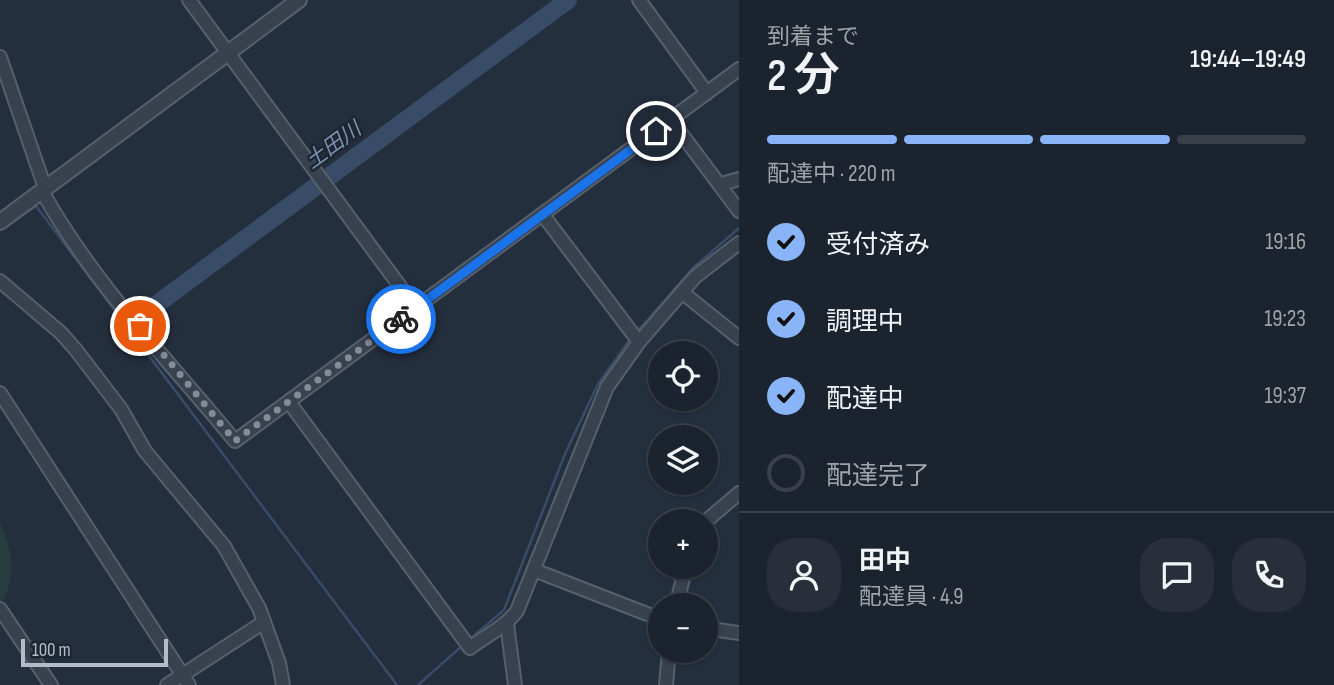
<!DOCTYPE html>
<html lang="ja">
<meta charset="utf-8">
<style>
body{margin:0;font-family:"Sofia Sans Condensed","Noto Sans JP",sans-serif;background:#282f3a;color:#f1f3f6;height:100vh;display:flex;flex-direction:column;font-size:26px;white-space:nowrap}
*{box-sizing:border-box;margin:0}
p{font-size:23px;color:#a0a4aa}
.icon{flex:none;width:38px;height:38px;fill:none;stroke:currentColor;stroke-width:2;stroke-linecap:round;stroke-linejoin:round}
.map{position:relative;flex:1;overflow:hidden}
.sheet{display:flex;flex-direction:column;background:#1b232e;width:595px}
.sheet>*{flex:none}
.buttons{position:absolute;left:648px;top:341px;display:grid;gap:14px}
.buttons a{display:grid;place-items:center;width:70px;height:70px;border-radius:50%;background:#1b232e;box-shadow:0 2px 5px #0004,0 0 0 2px #39404a;font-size:35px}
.scale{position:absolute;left:21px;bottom:18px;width:147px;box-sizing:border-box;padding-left:7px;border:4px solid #b4bcc9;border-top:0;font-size:19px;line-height:24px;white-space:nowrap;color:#b4bcc9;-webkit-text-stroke:5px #1d2633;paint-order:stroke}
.pin{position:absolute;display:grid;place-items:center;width:60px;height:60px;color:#fff;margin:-30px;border:4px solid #fff;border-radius:50%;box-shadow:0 2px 7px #0007}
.courier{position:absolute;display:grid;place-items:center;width:70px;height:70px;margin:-35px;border:5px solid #1a73e8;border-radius:50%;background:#fff;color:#222;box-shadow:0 2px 9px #0007}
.headline em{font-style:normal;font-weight:600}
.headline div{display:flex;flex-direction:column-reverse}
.headline{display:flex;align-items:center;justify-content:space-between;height:119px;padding:0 28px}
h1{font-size:46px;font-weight:600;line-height:52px}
.bar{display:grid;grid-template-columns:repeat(4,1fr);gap:10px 7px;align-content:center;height:84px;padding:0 28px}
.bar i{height:9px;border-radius:5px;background:#39404a}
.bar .current{background:#8ab4f8}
.bar p{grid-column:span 4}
.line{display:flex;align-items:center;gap:18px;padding:0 28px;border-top:2px solid #39404a}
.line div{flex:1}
.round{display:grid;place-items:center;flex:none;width:74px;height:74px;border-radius:28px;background:#282f3a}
ol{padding:0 28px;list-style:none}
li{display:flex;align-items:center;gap:21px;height:77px}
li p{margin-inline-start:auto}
li .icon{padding:7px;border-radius:50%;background:#8ab4f8;color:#111;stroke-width:4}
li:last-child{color:#a0a4aa}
li i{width:38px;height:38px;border:4px solid #39404a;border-radius:50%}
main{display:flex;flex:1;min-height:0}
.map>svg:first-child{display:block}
.green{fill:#263c3f}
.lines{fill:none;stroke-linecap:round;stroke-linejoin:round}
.stream{stroke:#394c67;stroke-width:2.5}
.river{stroke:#394c67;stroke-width:18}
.minor-casing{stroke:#565f6c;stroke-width:16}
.tertiary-casing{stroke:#565f6c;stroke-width:18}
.minor{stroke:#38414e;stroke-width:12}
.tertiary{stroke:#38414e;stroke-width:14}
.done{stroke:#828b98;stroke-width:7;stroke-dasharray:0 12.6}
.route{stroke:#1a73e8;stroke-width:9}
.labels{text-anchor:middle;stroke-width:5;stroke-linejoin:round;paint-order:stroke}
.water-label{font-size:21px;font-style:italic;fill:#7c92b1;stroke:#1d2633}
</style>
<main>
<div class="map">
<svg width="739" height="685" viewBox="0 0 739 685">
<rect width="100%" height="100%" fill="#242f3e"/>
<!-- green -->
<path class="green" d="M0,523C16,560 14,574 0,611Z"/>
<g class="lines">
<!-- stream -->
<g class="stream">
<polyline points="2,229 36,206 397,685"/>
<polyline points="636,333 693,268 739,228"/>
<polyline points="11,637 43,685"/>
<polyline points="470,639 504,610 565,454 598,384 631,338"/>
<polyline points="418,685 462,646"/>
</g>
<!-- river -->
<polyline class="river" points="126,327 568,0"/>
<defs>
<g id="minor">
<polyline points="189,0 416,308"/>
<polyline points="639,0 707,93"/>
<polyline points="0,57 45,188"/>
<polyline points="671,120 739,211"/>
<polyline points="721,184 739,179"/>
<path d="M42,191C92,282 169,361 235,441L739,69"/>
<polyline points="543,215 639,342"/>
<polyline points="0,281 61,333 76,350 121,409 145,451 224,546 259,608 279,663 283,685"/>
<polyline points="683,293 739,338"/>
<polyline points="0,393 189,685"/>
<path d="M289,402L470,648C487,635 505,627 517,611L607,387L639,342L695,277L739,243"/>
<polyline points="705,522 739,493"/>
<polyline points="534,570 660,619"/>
<polyline points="676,606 686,567"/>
<polyline points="0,609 51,685"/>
<polyline points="507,624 515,685"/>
<polyline points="705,628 739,633"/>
<polyline points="167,685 264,622"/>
<polyline points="666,685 669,651"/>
</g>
<polyline id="tertiary" points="0,222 299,0"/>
</defs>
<!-- minor casing -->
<use href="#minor" class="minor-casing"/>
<!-- tertiary casing -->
<use href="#tertiary" class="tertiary-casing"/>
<!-- minor -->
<use href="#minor" class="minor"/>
<!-- tertiary -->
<use href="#tertiary" class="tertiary"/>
</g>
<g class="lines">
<!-- done -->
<polyline class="done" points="140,326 235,441 401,319"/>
<!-- route -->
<polyline class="route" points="401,319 656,131"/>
</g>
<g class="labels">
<!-- water labels -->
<g class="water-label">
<text transform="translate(333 145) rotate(-36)" y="7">土田川</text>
</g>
</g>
</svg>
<div class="buttons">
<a><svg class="icon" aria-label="locate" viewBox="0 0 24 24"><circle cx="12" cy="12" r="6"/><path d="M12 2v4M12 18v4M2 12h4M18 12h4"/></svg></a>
<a><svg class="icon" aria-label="layers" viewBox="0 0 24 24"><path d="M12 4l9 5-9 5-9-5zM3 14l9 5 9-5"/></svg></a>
<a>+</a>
<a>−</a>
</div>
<div class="scale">100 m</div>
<div class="pin" style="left:140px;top:326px;background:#ea580c"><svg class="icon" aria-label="bag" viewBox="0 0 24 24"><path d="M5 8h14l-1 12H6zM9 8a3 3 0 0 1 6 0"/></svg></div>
<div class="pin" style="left:656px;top:131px;background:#1f2937"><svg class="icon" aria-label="home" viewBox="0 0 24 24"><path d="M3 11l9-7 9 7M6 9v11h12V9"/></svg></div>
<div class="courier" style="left:401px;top:319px"><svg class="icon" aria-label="bike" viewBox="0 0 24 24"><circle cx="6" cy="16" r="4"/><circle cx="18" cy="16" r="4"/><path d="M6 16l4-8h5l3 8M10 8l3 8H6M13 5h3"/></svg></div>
</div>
<section class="sheet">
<div class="headline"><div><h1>2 分</h1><p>到着まで</p></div><em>19:44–19:49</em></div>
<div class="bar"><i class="current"></i><i class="current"></i><i class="current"></i><i></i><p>配達中 · 220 m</p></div>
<ol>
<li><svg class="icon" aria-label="check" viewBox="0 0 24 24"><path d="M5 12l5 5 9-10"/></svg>受付済み<p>19:16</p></li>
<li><svg class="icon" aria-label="check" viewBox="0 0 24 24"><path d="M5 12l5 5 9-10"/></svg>調理中<p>19:23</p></li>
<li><svg class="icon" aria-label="check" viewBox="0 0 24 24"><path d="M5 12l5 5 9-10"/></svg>配達中<p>19:37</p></li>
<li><i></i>配達完了</li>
</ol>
<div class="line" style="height:126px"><a class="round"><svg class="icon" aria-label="person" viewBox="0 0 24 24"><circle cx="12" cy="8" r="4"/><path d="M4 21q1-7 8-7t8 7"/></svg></a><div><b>田中</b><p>配達員 · 4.9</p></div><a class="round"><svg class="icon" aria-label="chat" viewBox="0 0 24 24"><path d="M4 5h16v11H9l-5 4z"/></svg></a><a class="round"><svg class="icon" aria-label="phone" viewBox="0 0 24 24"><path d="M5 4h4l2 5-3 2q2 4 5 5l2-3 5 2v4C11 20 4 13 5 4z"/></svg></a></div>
</section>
</main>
